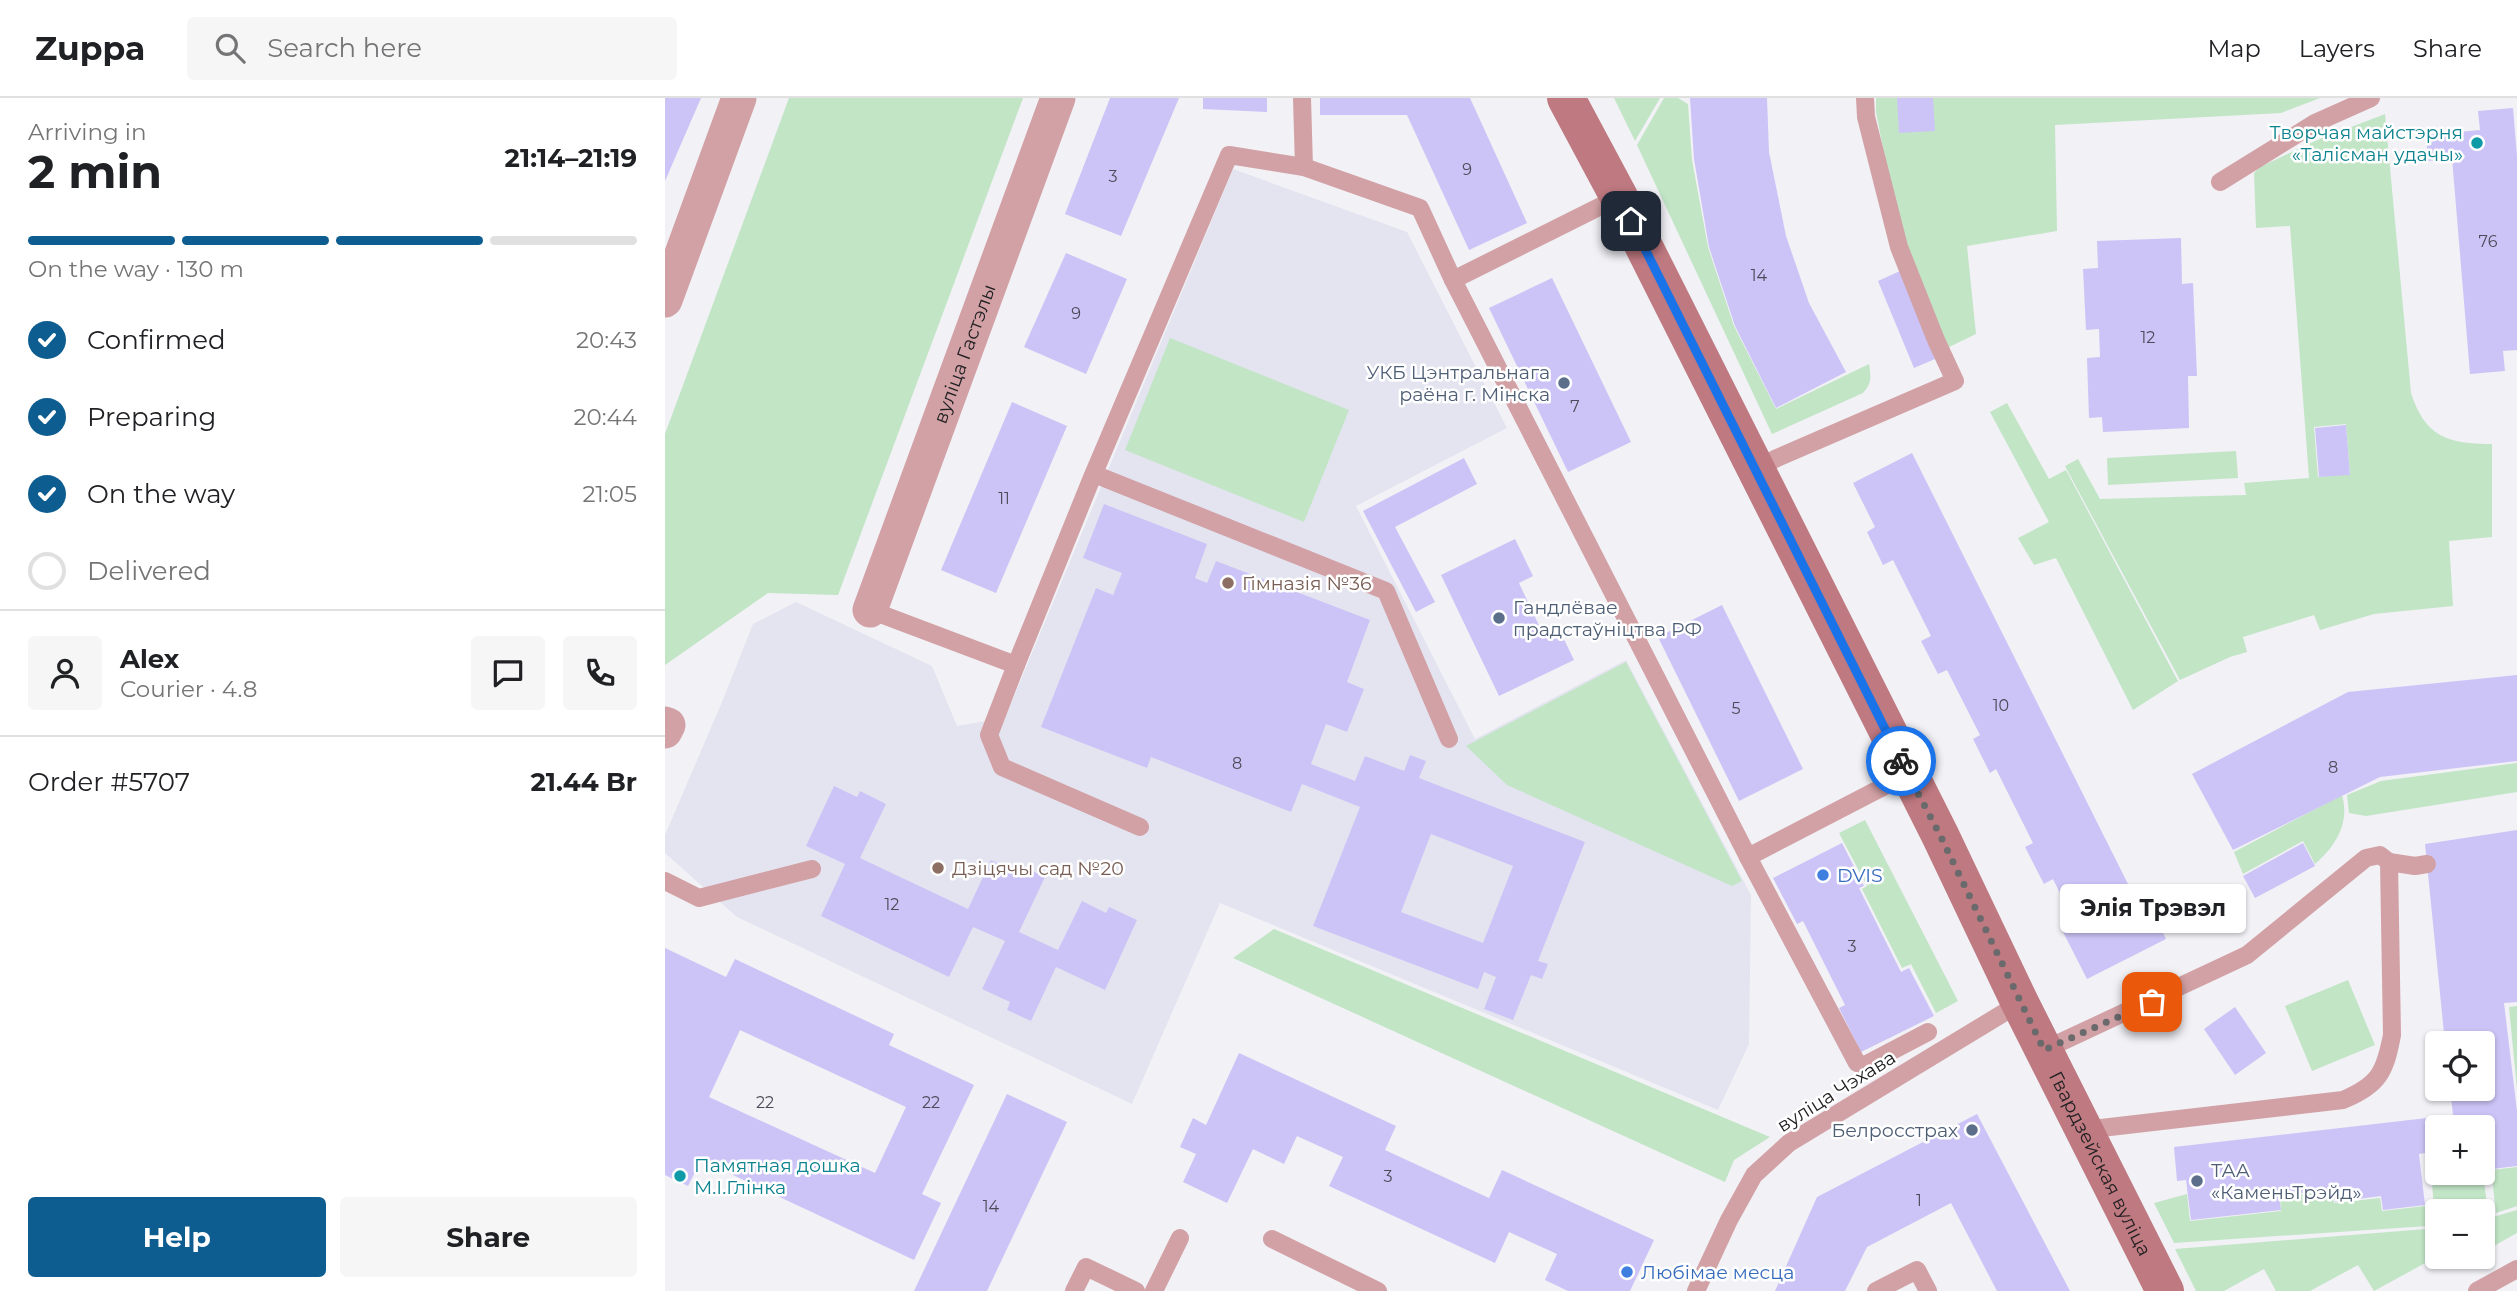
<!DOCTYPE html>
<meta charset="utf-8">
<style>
body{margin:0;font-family:Montserrat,sans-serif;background:#f6f6f6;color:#202124;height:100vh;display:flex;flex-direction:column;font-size:26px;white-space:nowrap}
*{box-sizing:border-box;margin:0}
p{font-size:23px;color:#757577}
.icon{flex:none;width:38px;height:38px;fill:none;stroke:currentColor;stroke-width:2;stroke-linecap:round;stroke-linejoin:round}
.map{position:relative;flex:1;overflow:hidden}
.details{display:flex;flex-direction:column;background:#fff;width:665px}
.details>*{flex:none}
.tools{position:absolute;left:1760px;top:933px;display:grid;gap:14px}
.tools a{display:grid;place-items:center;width:70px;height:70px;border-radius:7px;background:#fff;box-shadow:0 2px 5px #0004;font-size:35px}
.pin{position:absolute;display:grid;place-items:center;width:60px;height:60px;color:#fff;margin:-30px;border-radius:14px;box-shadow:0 4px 10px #0006}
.courier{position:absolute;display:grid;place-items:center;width:70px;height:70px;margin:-35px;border:5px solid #1a73e8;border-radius:50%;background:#fff;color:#222;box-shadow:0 2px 9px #0007}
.bubble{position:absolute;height:49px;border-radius:7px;background:#fff;box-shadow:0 2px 5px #0004;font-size:23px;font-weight:700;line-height:49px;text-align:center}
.head em{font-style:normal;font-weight:700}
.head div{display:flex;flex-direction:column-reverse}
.head{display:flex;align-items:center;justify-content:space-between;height:119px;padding:0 28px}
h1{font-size:46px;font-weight:700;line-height:52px}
.bar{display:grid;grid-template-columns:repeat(4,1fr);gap:10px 7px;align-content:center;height:84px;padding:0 28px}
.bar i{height:9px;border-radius:5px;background:#e0e0e0}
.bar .selected{background:#0e5d90}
.bar p{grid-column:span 4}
.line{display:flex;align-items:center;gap:18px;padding:0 28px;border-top:2px solid #e0e0e0}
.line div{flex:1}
.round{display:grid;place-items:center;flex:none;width:74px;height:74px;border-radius:7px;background:#f6f6f6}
ol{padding:0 28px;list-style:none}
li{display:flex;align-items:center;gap:21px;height:77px}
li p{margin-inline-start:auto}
li .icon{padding:7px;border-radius:50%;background:#0e5d90;color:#fff;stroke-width:4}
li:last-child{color:#757577}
li i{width:38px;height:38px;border:4px solid #e0e0e0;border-radius:50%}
.action{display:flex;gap:14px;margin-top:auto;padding:14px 28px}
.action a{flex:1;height:80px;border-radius:7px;background:#0e5d90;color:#fff;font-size:28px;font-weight:700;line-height:80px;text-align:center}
.action a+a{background:#f6f6f6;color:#202124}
header{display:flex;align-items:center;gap:42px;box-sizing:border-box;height:98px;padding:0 35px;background:#fff;border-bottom:2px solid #e0e0e0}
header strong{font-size:33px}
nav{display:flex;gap:38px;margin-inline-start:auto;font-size:24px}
.search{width:490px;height:63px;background:#f6f6f6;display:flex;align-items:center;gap:18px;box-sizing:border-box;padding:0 24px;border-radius:7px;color:#757577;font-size:26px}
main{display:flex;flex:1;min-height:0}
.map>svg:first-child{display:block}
.built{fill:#e4e4f1}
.green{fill:#c2e5c6;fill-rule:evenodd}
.building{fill:#ccc4f6;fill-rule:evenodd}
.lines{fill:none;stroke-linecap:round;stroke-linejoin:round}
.lane{stroke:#d2a1a5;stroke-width:18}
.street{stroke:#d2a1a5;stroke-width:35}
.secondary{stroke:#bf7980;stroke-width:38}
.done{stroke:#6a6a6d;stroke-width:7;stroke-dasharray:0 12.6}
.route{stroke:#1a73e8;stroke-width:9}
.culture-dot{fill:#0f9aa8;stroke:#fff;stroke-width:2.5}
.service-dot{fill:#5c6f8a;stroke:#fff;stroke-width:2.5}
.education-dot{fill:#8d6e63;stroke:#fff;stroke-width:2.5}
.shop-dot{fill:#3f7fe0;stroke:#fff;stroke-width:2.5}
.labels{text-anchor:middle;stroke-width:5;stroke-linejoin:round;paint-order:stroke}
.number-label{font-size:16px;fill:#4c4a58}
.culture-label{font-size:19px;fill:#0d838f;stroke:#fff;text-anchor:end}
.street-label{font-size:19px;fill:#212123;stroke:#fff}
.service-label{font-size:19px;fill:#4e5e75;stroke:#fff;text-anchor:end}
.education-label{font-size:19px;fill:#785e54;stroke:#fff;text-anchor:start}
.shop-label{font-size:19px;fill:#366cbe;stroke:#fff;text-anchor:start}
</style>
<header>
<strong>Zuppa</strong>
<div class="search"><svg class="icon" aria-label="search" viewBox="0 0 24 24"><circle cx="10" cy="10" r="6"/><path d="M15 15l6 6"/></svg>Search here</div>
<nav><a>Map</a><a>Layers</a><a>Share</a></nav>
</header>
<main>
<section class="details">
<div class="head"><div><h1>2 min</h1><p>Arriving in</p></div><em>21:14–21:19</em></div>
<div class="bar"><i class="selected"></i><i class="selected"></i><i class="selected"></i><i></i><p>On the way · 130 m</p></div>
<ol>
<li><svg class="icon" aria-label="check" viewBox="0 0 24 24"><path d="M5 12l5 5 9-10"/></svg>Confirmed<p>20:43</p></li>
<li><svg class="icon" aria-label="check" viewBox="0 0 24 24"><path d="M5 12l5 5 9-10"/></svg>Preparing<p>20:44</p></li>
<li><svg class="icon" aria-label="check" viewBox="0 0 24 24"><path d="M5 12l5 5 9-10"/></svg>On the way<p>21:05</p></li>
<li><i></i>Delivered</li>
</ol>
<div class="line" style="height:126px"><a class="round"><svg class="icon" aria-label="person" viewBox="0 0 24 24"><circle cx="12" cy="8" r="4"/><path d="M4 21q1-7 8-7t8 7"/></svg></a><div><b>Alex</b><p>Courier · 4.8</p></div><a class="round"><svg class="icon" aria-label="chat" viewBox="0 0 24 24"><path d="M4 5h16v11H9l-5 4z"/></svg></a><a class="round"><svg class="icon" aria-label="phone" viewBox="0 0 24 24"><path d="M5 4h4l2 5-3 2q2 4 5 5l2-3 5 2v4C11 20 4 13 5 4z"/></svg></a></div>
<div class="line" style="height:91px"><div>Order #5707</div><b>21.44 Br</b></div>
<div class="action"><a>Help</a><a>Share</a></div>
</section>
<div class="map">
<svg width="1852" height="1193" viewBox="0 0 1852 1193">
<rect width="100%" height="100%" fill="#f1f1f6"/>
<!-- built -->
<polygon class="built" points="568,71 742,134 842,330 691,408 810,641 961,562 1086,797 1084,946 1053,1012 555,805 467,1006 72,819 0,755 0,737 57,604 88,526 131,504 267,568 292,628 340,620"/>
<!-- green -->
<g class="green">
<polygon points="124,0 358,0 173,497 103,495 0,567 0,336"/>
<polygon points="949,0 995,0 970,43"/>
<path d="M999,0H1013L1023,6L1027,62L1043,149L1069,228L1111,311L1204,266C1206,279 1207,285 1198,295L1107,336L972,47Z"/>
<polygon points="1211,0 1655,0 1616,15 1390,27 1392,133 1302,148 1311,236 1282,250 1242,148 1229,107 1211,14"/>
<path d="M1720,16L1746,295C1760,339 1783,346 1827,346V439L1784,443L1788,508L1709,516L1655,532L1649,517L1578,539L1582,554L1565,559L1515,582L1400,368L1413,361L1435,401L1581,397L1579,385L1644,380L1625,128L1591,130L1589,75L1595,69L1650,43ZM1681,326L1685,376L1653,379L1649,329Z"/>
<polygon points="505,240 684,312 639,424 460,352"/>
<polygon points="1342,305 1384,381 1401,372 1513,583 1468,612 1391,460 1369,467 1353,440 1384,424 1325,314"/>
<polygon points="1571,353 1573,380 1443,387 1442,360"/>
<polygon points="961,564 1077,783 1067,788 842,687 801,648"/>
<polygon points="1852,665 1852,694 1701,718 1684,715 1682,697 1716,683"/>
<path d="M1677,697C1685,725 1671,748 1650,766L1638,743L1578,776L1569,754Z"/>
<polygon points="1200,722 1293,903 1271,915 1246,866 1237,870 1197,791 1202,788 1174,735"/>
<polygon points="609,831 1105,1039 1069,1062 1060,1084 568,860"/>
<polygon points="1683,882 1710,947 1647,973 1620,908"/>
<polygon points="1852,908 1852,991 1844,909"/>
<polygon points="1773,1056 1773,1074 1818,1075 1823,1115 1818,1117 1818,1113 1773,1113 1773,1125 1770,1125 1765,1057"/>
<polygon points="1852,1069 1852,1108 1831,1115 1826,1072"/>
<polygon points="1667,1093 1669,1105 1715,1100 1717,1113 1760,1108 1763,1128 1509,1145 1489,1105 1522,1096 1525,1123 1616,1113 1615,1099"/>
<polygon points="1852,1112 1852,1135 1818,1154 1818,1122"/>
<polygon points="1773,1130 1773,1158 1709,1193 1693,1167 1645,1193 1611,1193 1599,1171 1559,1193 1531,1193 1510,1151"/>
</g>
<!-- building -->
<g class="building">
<polygon points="0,0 36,0 0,83"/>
<polygon points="445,0 514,0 456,138 400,116"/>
<polygon points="538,0 602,0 602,14 538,11"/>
<polygon points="655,0 805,0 862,125 804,152 742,17 655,17"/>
<polygon points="1025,0 1102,0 1104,54 1121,138 1144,205 1181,274 1111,310 1070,228 1044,149 1029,61"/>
<polygon points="1232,0 1268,0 1270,33 1234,35"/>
<polygon points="1848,10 1852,58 1852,252 1838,253 1840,273 1805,276 1787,60 1763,63 1761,37 1815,32 1813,13"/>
<polygon points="1516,140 1517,186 1528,185 1532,278 1523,278 1524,330 1438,334 1437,319 1424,320 1422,260 1435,259 1434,231 1421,232 1418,171 1433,170 1432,143"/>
<polygon points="401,155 462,181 421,276 359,249"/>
<polygon points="1235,173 1270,261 1249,270 1213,183"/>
<polygon points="887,180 966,344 903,374 824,210"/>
<polygon points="347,304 402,328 331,495 276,472"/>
<polygon points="1681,327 1685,377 1654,379 1650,330"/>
<polygon points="1247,355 1466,792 1475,787 1501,841 1422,881 1395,828 1408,821 1388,781 1379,786 1360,749 1368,745 1331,671 1325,675 1308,641 1315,637 1282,572 1273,576 1256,543 1266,538 1228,462 1218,467 1202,434 1210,429 1188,385"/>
<polygon points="799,360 812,386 730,429 770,504 751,514 698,413"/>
<path d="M439,406L542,446L530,480L542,485L551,463L705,522L682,584L699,591L682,634L661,626L646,666L690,683L700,658L739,673L745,657L761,663L754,680L920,744L873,863L883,866L877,881L866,877L848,922L819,911L831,879L819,874L813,891L648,828L695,709L637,686L626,714L486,659L482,670L376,629L431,490L448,497L457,475L418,460ZM766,736L848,768L818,845L736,814Z"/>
<polygon points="850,441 868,478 854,485 878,536 893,529 909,562 834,598 776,477"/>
<polygon points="1057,507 1138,671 1074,703 993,539"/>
<polygon points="1852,577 1852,663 1715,679 1568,752 1527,676 1683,594"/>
<polygon points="169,688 192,699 195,693 221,706 195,760 303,811 326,762 349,773 352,766 380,779 354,834 393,852 417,803 441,815 444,809 472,822 440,892 391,869 366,923 342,912 345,904 317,891 340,843 308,829 284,879 156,818 180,766 141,748"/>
<polygon points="1852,732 1852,904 1839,905 1852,1013 1852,1068 1827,1071 1824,1047 1818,1048 1818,1029 1773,1029 1773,1053 1754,1056 1760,1107 1718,1112 1716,1098 1670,1104 1669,1091 1614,1098 1616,1112 1526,1122 1521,1082 1512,1083 1509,1049 1788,1017 1785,990 1818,990 1818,945 1780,945 1760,746"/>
<polygon points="1177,745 1199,788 1194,790 1236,874 1244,870 1269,918 1196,954 1174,910 1180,907 1138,823 1132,826 1108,780"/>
<polygon points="1638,745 1650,768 1590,800 1578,778"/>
<path d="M0,850L61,879L70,861L229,936L224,947L309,987L257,1096L276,1105L249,1162L36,1062L23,1088L0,1077ZM75,932L241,1009L210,1075L44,999Z"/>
<polygon points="1570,909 1601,955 1570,977 1539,931"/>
<polygon points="574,955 731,1028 720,1052 824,1100 837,1072 989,1142 965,1193 903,1193 880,1182 892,1156 844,1134 830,1165 664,1088 678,1059 632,1038 619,1066 588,1051 562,1105 518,1084 531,1056 515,1049 528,1020 541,1027"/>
<polygon points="342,996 402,1024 322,1193 249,1193"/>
<polygon points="1312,1016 1405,1193 1332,1193 1286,1105 1202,1149 1180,1193 1110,1193 1152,1099"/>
</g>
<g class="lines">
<!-- lane -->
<g class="lane">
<polyline points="637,0 639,69"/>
<polyline points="1555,84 1650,25 1706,0"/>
<polyline points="788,182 954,99"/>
<polyline points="1091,371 1112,360 1290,283 1271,242 1234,149 1201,19 1200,0"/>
<polyline points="429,376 721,493 784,641"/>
<polyline points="205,512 351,567 426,382 564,57 639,69 755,110 788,182 1083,759"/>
<polyline points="351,567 324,637 337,669 475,729"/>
<polyline points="1243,676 1083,759 1192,965 1200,967 1263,934"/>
<polyline points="1724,764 1750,768 1762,766"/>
<polyline points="0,783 34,800 147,771"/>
<path d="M1379,952L1582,857L1701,760L1715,757L1724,764L1727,937C1720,974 1714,987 1678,1002L1419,1032"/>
<polyline points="607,1141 713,1193"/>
<polyline points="409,1193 421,1169 471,1193"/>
<polyline points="489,1193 515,1140"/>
<polyline points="1031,1193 1064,1122 1089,1077 1124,1045 1355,905"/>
<polyline points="1211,1193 1252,1172 1263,1193"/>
<polyline points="1812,1193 1852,1171"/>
</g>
<!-- street -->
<g class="street">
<polyline points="0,202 74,0"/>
<path id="s1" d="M205,512L393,0"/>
<polyline points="0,626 3,627 0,633"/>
</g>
<!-- secondary -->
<path class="secondary" id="s2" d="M901,0L954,99L1275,737L1355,905L1500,1193"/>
</g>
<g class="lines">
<!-- done -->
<polyline class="done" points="1236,663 1275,737 1379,952 1487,904"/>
<!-- route -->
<polyline class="route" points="966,123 1236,663"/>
</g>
<!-- markers -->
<g class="culture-dot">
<circle cx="1812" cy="45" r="7"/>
<circle cx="15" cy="1078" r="7"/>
</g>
<g class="service-dot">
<circle cx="899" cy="285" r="7"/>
<circle cx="834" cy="520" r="7"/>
<circle cx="1307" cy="1032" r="7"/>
<circle cx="1532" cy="1083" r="7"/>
</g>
<g class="education-dot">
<circle cx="563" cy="485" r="7"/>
<circle cx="273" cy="770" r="7"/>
</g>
<g class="shop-dot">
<circle cx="1158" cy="777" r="7"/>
<circle cx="962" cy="1174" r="7"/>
</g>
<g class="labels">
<!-- number labels -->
<g class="number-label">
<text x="802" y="77">9</text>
<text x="448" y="84">3</text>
<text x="1823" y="149">76</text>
<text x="1094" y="183">14</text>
<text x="411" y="221">9</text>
<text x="1483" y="245">12</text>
<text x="910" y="314">7</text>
<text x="339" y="406">11</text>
<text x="1336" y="613">10</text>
<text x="1071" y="616">5</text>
<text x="572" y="671">8</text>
<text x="1668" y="675">8</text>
<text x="227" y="812">12</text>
<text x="1187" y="854">3</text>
<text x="100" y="1010">22</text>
<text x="266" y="1010">22</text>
<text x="723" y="1084">3</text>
<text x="1254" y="1108">1</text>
<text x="326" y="1114">14</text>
</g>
<!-- culture labels -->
<g class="culture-label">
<text x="1798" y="41">Творчая майстэрня<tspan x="1798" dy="22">«Талісман удачы»</tspan></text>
<text x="29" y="1074" text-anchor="start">Памятная дошка<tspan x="29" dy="22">М.І.Глінка</tspan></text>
</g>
<!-- street labels -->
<g class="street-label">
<text dy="7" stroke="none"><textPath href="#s1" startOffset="273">вуліца Гастэлы</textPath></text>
<text transform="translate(1171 993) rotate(-32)" y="7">вуліца Чэхава</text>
<text dy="7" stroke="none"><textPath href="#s2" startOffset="1192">Гвардзейская вуліца</textPath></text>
</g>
<!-- service labels -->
<g class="service-label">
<text x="885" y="281">УКБ Цэнтральнага<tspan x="885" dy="22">раёна г. Мінска</tspan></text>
<text x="848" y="516" text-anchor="start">Гандлёвае<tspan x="848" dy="22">прадстаўніцтва РФ</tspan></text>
<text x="1293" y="1039">Белросстрах</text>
<text x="1546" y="1079" text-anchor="start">ТАА<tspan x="1546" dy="22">«КаменьТрэйд»</tspan></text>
</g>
<!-- education labels -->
<g class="education-label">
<text x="577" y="492">Гімназія №36</text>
<text x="287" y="777">Дзіцячы сад №20</text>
</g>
<!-- shop labels -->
<g class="shop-label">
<text x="1172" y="784">DVIS</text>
<text x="976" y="1181">Любімае месца</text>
</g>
</g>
</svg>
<div class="tools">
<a><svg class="icon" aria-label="locate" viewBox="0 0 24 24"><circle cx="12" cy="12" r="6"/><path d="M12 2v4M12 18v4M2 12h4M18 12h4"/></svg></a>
<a>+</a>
<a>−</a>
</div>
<div class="pin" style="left:1487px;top:904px;background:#ea580c"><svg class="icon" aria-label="bag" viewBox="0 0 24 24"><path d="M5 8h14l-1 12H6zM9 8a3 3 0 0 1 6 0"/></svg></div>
<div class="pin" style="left:966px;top:123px;background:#1f2937"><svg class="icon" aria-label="home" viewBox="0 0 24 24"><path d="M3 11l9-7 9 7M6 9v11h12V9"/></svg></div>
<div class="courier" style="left:1236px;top:663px"><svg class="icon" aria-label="bike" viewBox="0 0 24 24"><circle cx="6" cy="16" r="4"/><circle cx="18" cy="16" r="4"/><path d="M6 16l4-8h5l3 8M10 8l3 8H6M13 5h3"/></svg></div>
<div class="bubble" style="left:1395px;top:786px;width:186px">Элія Трэвэл</div>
</div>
</main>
